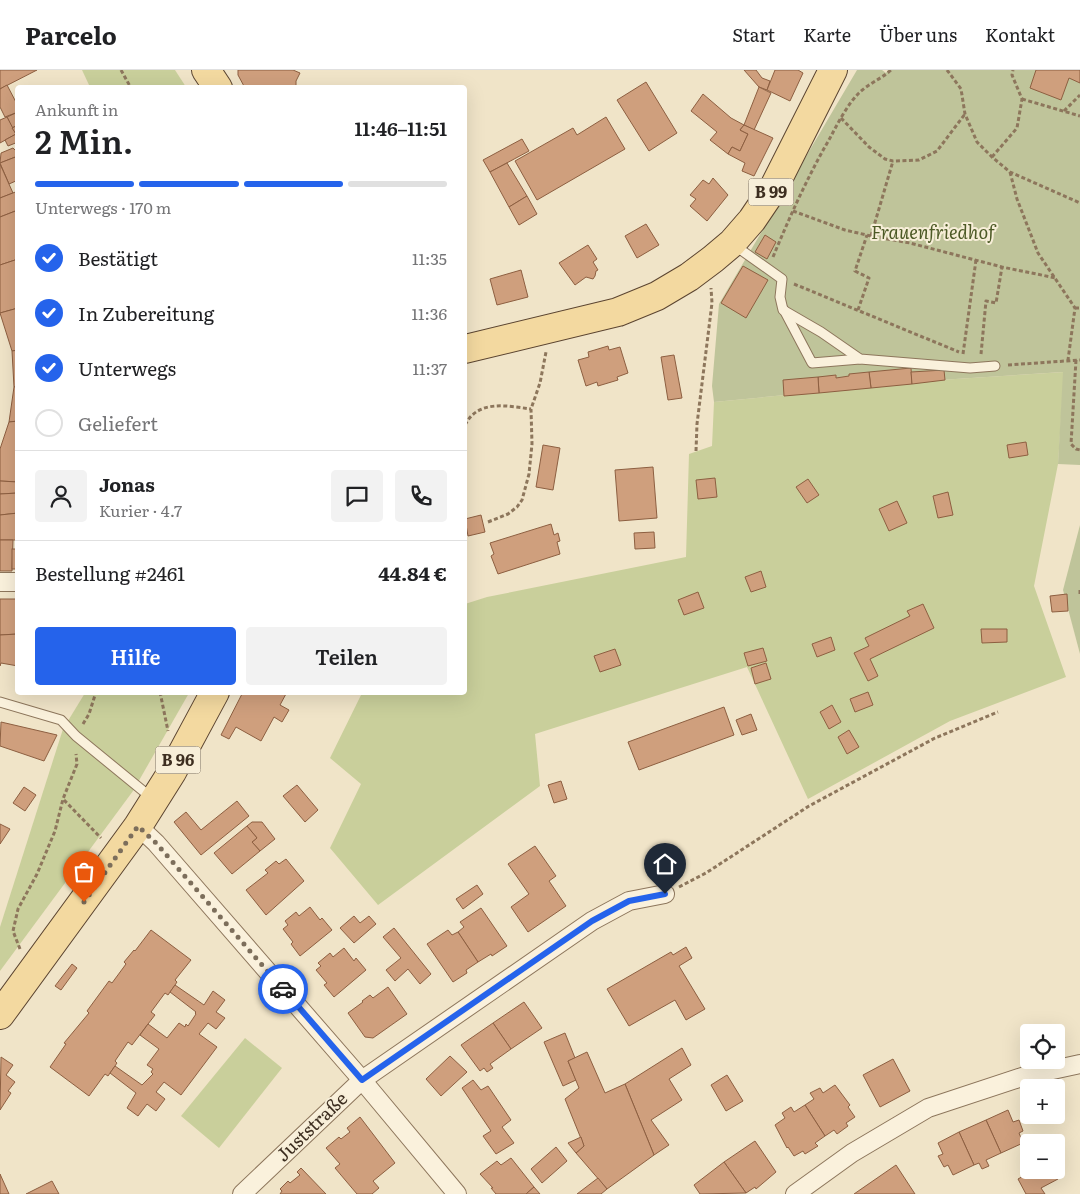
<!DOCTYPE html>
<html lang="de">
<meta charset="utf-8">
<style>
body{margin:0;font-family:Literata,serif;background:#f2f2f2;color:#202124;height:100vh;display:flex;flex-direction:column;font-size:19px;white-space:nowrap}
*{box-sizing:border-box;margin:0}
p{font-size:16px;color:#757577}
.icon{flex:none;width:28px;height:28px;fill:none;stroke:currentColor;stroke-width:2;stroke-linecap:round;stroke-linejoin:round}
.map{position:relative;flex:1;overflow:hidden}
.panel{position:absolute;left:15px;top:15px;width:452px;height:610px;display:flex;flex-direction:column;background:#fff;border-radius:5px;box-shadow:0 5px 20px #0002}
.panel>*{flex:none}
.fabs{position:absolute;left:1020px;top:954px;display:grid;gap:10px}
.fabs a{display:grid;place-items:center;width:45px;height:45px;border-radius:5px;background:#fff;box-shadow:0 5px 20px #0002;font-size:25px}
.pin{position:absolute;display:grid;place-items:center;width:42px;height:42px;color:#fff;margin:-51px -21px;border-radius:50% 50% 50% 0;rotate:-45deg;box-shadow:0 0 5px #0007}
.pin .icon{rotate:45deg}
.courier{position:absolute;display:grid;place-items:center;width:50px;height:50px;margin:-25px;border:4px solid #2563eb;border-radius:50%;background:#fff;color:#222;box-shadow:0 1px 6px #0007}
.headline em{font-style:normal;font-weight:600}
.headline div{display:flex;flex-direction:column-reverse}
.headline{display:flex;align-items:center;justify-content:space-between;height:85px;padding:0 20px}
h1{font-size:32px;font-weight:600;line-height:38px}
.bar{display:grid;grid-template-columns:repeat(4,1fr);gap:8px 5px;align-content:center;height:60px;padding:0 20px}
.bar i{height:6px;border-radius:4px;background:#e0e0e0}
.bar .active{background:#2563eb}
.bar p{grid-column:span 4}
.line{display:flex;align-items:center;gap:12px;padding:0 20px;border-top:1px solid #e0e0e0}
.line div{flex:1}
.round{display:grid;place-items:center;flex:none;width:52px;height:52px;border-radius:5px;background:#f2f2f2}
ol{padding:0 20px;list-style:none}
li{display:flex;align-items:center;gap:15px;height:55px}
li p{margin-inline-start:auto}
li .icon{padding:5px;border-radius:50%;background:#2563eb;color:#fff;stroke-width:4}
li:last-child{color:#757577}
li i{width:28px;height:28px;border:2px solid #e0e0e0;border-radius:50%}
.primary-button{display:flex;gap:10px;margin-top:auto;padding:10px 20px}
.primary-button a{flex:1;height:58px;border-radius:5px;background:#2563eb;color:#fff;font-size:20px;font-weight:600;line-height:58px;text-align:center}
.primary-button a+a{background:#f2f2f2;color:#202124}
header{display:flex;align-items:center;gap:30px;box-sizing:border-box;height:70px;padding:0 25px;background:#fff;border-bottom:1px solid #e0e0e0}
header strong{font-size:24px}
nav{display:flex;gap:28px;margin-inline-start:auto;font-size:18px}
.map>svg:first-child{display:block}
.green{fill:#c9cf9b}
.cemetery{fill:#bfc49a}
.building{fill:#cf9f7d;stroke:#8d5f41}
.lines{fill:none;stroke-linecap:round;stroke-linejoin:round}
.lane-casing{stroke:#8d765c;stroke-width:11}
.street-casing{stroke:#8d765c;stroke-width:20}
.primary-casing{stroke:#5b4430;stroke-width:30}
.path{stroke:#8d765c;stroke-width:3;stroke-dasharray:4 2.5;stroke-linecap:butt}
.lane{stroke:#faf1dc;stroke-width:9}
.street{stroke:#faf1dc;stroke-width:18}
.primary{stroke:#f3d9a0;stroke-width:28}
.done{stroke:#7c6e5b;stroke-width:5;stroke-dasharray:0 9}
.route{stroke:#2563eb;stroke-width:6}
.labels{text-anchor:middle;stroke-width:4;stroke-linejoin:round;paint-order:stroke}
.shield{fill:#f7eed8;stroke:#756857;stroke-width:1}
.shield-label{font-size:16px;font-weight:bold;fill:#3d2e20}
.park-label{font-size:18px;font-style:italic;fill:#4d5a26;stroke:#f7eed8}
.street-label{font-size:18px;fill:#3d2e20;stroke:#f7eed8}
</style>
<header>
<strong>Parcelo</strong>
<nav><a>Start</a><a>Karte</a><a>Über uns</a><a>Kontakt</a></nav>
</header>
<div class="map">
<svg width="1080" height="1124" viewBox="0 0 1080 1124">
<rect width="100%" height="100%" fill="#f0e4c8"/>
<!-- green -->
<g class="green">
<polygon points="82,0 175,0 186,17 90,17"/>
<polygon points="1064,302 1058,394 1034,516 1066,607 950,651 808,729 747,597 535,664 540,716 378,835 330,778 361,714 330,688 362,623 465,622 465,534 487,527 686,487 689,384 712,376 714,332 940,310"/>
<polygon points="85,623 189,623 133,721 0,901 0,857 63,659"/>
<polygon points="245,968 282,998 219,1078 181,1046"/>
</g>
<!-- cemetery -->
<g class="cemetery">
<polygon points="857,0 882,0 886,3 888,0 1080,0 1080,395 1058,394 1063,302 940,310 714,332 712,316 719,234"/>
<polygon points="1080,455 1080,584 1063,520"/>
</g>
<!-- building -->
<g class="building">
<polygon points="0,0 37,0 0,19"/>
<polygon points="238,0 293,0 300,3 296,11 296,18 245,18 238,5"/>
<polygon points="744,0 756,0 762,8 770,11 767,20 759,17"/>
<polygon points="775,0 798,0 803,3 790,31 767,20"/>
<polygon points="1036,0 1080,0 1080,13 1069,8 1061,30 1030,18"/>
<polygon points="646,12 677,63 649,81 617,30"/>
<polygon points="7,15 18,36 18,42 5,47 0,37 0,19"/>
<polygon points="759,17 771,23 754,60 744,55"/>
<polygon points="703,24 731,48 744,55 740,60 748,64 740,81 732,77 728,84 710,70 717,62 691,41"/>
<polygon points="18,42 18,55 12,58 7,47"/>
<polygon points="7,47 16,64 0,73 0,50"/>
<polygon points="606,47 625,79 537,130 515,91 573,58 577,65"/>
<polygon points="18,55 18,63 16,64 12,58"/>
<polygon points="744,55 773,68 754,106 742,101 745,93 728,84 732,77 740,81 748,64 740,60"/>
<polygon points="18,63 18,72 8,76 5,70"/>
<polygon points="522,69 529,81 490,102 483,90"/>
<polygon points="13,78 15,80 18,79 18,86 0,93 1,83"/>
<polygon points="18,86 18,110 9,114 0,93"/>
<polygon points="507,93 527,126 509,137 490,102"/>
<polygon points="0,94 13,123 0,128"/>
<polygon points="713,108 728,125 707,151 690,136 696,129 690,125 703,110 709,114"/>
<polygon points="18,121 18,140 0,147 0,128"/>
<polygon points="527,126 537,144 519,155 509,137"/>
<polygon points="18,140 18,189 0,195 0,147"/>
<polygon points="646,154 659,175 637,188 625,166"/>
<polygon points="765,165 776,172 767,189 755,182"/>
<polygon points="588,175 597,189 593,192 598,200 596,201 595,206 593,209 586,207 575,215 559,193"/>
<polygon points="18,189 18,238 0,243 0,195"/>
<polygon points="743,196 768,210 746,248 721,233"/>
<polygon points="521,200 528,227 497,235 490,209"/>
<polygon points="18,238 18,280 12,281 0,243"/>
<polygon points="608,276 609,280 620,277 628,303 617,307 618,310 598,316 597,312 586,316 578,290 589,287 588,282"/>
<polygon points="18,280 18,316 14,317 12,281"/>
<polygon points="674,285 682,328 668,330 661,287"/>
<polygon points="911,298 912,314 871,318 869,302"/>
<polygon points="944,300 945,310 912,314 911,302"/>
<polygon points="869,302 871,318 819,323 818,307 836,305 836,308 849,306 849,304"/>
<polygon points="818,307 819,323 784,326 783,310"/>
<polygon points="18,316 18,351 9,352 14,317"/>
<polygon points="18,351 18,412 0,411 0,379 9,352"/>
<polygon points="1026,372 1028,385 1009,388 1007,375"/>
<polygon points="543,375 560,378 553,420 536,417"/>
<polygon points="653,397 657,448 619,451 615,400"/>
<polygon points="715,408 717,427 698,429 696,410"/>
<polygon points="808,409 819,425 807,433 796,417"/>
<polygon points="0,411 18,412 18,423 0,424"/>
<polygon points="948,422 953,445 938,448 933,426"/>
<polygon points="18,423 18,443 0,445 0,424"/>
<polygon points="897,431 907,453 889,461 879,439"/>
<polygon points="18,443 18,470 0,470 0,445"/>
<polygon points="481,445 485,462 468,466 465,449"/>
<polygon points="551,454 554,465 558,463 560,471 557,472 560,484 498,504 491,486 494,484 490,473"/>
<polygon points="654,462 655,478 635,479 634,463"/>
<polygon points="0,470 13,470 12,501 0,501"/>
<rect x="12" y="479" width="6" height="20"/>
<polygon points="761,501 766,517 751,522 745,507"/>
<polygon points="698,522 704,538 684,545 678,530"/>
<polygon points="1067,524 1068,541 1052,542 1050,526"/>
<polygon points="0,529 18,529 18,564 0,565"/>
<polygon points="923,534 934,558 870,589 878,606 868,611 854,583 869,576 865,568 910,546 907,541"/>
<polygon points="981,559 1007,559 1007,572 982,573"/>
<polygon points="18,564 18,596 1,593 0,596 0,565"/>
<polygon points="831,567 835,580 817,587 812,574"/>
<polygon points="763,578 767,591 748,596 744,583"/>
<polygon points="615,579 621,595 600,602 594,586"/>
<polygon points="766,593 771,609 755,614 751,598"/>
<polygon points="243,622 287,622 280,635 289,640 282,652 274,647 261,671 236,657 229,669 221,665"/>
<polygon points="868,622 873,635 855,642 850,629"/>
<polygon points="832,635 841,652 829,659 820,642"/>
<polygon points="724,637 734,665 639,700 628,672"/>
<polygon points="751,644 757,660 742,665 736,650"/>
<polygon points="1,652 57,665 44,691 0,676"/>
<polygon points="849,660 859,677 847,684 838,667"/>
<polygon points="561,711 567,729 554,733 548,715"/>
<polygon points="297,715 318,740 305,752 283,726"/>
<polygon points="24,717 36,725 25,741 13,733"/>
<polygon points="237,731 249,746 201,785 174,752 186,742 201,760"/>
<polygon points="252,752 262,752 275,769 260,781 252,772 257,768 247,756"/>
<polygon points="0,754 10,759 0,774"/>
<polygon points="247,756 257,768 252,772 260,781 232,804 214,783"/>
<polygon points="535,776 556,806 549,811 566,836 528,862 511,837 529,824 508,794"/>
<polygon points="286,789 304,811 266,845 246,820 268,803 265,800 276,791 279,794"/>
<polygon points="477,815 483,824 463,839 456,829"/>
<polygon points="310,837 320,850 322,848 332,860 300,886 291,874 293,872 283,859 288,855 285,851 296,842 299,846"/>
<polygon points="481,838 507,876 492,886 491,884 478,892 458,862 464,857 460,852"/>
<polygon points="354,846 360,853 369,846 376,854 354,873 340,858"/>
<polygon points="394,858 431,904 420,914 408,899 395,911 386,900 401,888 383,867"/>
<polygon points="151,860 191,890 175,910 177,912 175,915 168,925 165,923 151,942 155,945 148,954 132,975 128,972 115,991 117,993 108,1006 105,1004 89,1026 50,997 66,974 64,973 89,943 87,941 109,911 112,913 126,894 124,892 134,880 135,881"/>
<polygon points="448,860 452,865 458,862 478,892 466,900 467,903 453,912 427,874"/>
<polygon points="686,877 692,888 679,896 705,939 686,950 675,930 629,956 607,919 671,882 673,885"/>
<polygon points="344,878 354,891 356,888 366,900 334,927 324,915 327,913 316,900 321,896 318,893 330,883 333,887"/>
<polygon points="72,894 77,898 61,920 55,916"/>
<polygon points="175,915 204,935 213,921 225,930 216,942 225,948 216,959 208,953 199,964 217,977 181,1025 164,1012 156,1022 165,1029 156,1041 147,1034 138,1046 127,1038 136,1023 110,1003 115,996 142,1015 153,1004 151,1002 153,999 147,995 159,979 140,965 148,954 167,968 179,953 185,957 186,954 188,956 196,944 195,943 196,942 170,922"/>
<polygon points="388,917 407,944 373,968 365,967 348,943 363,932 362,931 370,925 373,928"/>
<polygon points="524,932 542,958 511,979 493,953"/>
<polygon points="493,953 511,979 490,994 493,998 487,1002 484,998 480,1001 461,975"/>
<polygon points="565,963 575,988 568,991 576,1010 563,1016 544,972"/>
<polygon points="682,978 691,995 669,1009 682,1030 651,1050 669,1075 654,1085 625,1014"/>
<polygon points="587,982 605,1023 625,1014 654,1085 607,1119 576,1083 584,1076 565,1029 579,1018 568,991"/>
<polygon points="450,986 467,1002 441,1026 426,1009"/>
<polygon points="1,987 13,995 6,1005 15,1012 8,1021 11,1023 0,1040"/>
<polygon points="893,989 910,1021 880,1037 863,1005"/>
<polygon points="727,1005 743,1031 726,1041 711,1015"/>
<polygon points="473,1010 481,1020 488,1016 511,1050 502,1057 514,1073 496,1084 483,1066 491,1061 462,1018"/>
<polygon points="835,1015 850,1035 848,1037 855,1047 846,1053 848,1056 837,1064 834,1060 825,1066 805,1035 814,1029 810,1023 820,1018 823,1023"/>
<polygon points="805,1035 825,1066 815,1073 818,1076 805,1084 803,1081 794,1086 788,1077 787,1078 775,1055 785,1048 782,1043 791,1037 794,1042"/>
<polygon points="1008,1040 1013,1052 1019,1050 1023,1061 1019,1063 1023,1073 1001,1083 986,1050"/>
<polygon points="360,1047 395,1093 373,1111 379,1118 372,1124 357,1124 335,1098 340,1094 326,1078 339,1067 341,1069 350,1062 347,1058"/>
<polygon points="986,1050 1001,1083 986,1090 989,1096 982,1099 979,1093 974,1095 959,1062"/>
<polygon points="959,1062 974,1095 953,1105 948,1095 944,1097 938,1086 943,1084 938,1073"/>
<polygon points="581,1067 584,1076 576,1083 568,1073"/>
<polygon points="755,1071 776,1102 756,1119 755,1117 746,1123 724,1092"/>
<polygon points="556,1077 567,1091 542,1113 531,1099"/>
<polygon points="511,1088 534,1117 526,1124 496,1124 491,1118 493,1118 480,1104 497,1091 501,1095"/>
<polygon points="724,1092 746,1123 700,1124 694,1115"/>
<polygon points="896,1095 915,1124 854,1124"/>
<polygon points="301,1098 326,1124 280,1124 282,1121 280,1119 288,1111 290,1113 300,1105 297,1102"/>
<polygon points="1034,1100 1053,1100 1058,1109 1041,1118 1045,1124 1026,1124 1018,1109"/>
<polygon points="0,1104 9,1124 0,1124"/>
<polygon points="598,1108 607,1119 601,1124 577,1124"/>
<polygon points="52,1111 59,1124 26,1124"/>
<polygon points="534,1117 540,1124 526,1124"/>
</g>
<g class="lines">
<defs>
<g id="lane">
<polyline points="734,175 782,209 780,227 783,240 821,262 860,289 970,298 995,296"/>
<polyline points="784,240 812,293 860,289"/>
<polyline points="0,632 61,650 76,666 153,729"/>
</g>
<g id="street">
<polyline points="0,512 18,512"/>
<polyline points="138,756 156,773 362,1010 457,1124"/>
<polyline points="242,1124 362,1010 592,851 629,831 665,824"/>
<polyline points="795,1124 852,1083 928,1038 1025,1006 1080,994"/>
</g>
<g id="primary">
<polyline points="206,0 218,18"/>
<polyline points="465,279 618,242 657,226 689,207 713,189 732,173 752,150 773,119 833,0"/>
<polyline points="0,945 138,756 172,702 215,622"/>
</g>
</defs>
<!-- lane casing -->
<use href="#lane" class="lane-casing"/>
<!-- street casing -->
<use href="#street" class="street-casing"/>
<!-- primary casing -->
<use href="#primary" class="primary-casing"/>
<!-- path -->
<g class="path">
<polyline points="121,0 131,18"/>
<polyline points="947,0 961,19 965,44 977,72 992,87 1010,102 1080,133"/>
<polyline points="1022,29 1080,46"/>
<polyline points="1064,41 1080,25"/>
<polyline points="841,48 869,77 885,89 893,91 919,90 937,81 965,44"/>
<polyline points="992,87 1017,58 1022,29 1012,5 1013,0"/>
<polyline points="1010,102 1017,129 1038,183 1075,238 1068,290"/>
<polyline points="793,141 845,160 871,166 910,173 1002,197 1056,208"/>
<polyline points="871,166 893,91"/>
<path d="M773,187C790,146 808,106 830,68C838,53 847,35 859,23C868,14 881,9 891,0"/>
<polyline points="794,214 959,282"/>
<polyline points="1075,238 1080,238"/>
<polyline points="858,240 869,208 855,201 867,165"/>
<polyline points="963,284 976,190"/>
<polyline points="981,284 986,231 996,233 1002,197"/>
<polyline points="1076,290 1071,374 1076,379 1080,380"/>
<polyline points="1008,295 1080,290"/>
<path d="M465,355C478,329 508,336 531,339"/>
<polyline points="696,381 697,354 712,233 711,218"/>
<polyline points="488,452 508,444 517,437 522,430 529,404 532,374 531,339 540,313 546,282"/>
<polyline points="1080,520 1080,524"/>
<polyline points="160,622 168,661"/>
<polyline points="83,654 89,644 96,622"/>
<polyline points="64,730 101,768"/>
<polyline points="679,817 706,803 809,736 935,668 998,642"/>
<polyline points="20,879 13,861 18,839 37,804 55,761 63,729 77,694 76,684"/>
</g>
<!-- lane -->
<use href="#lane" class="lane"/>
<!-- street -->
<use href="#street" class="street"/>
<!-- primary -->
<use href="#primary" class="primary"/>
</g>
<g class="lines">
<!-- done -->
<polyline class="done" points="84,832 138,756 156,773 283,919"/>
<!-- route -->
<polyline class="route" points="283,919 362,1010 592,851 629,831 665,824"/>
</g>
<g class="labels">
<!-- shield labels -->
<g class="shield">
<rect x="748.5" y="108.5" width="45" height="27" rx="4"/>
<rect x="155.5" y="676.5" width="45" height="27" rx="4"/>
</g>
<g class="shield-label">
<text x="771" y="128">B 99</text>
<text x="178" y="696">B 96</text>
</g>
<!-- park labels -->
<g class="park-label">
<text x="933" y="169">Frauenfriedhof</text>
</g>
<!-- street labels -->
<g class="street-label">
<text transform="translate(312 1057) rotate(-44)" y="6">Juststraße</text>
</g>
</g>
</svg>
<div class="fabs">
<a><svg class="icon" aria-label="locate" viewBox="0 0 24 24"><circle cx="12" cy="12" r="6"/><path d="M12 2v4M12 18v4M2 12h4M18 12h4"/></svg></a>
<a>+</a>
<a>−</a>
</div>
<div class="pin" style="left:84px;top:832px;background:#ea580c"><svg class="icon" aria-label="bag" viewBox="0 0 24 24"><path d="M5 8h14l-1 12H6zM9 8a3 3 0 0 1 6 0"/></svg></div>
<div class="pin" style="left:665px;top:824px;background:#1f2937"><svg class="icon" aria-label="home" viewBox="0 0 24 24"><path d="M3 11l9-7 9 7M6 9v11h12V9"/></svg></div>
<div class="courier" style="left:283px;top:919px"><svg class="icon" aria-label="car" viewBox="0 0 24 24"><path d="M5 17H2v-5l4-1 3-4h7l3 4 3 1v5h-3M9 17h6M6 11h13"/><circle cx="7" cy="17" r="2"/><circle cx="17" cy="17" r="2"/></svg></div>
<section class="panel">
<div class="headline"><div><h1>2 Min.</h1><p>Ankunft in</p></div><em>11:46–11:51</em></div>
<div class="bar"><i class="active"></i><i class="active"></i><i class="active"></i><i></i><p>Unterwegs · 170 m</p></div>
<ol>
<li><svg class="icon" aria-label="check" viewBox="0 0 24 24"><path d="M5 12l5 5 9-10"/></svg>Bestätigt<p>11:35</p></li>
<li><svg class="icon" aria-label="check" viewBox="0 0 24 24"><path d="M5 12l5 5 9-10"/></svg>In Zubereitung<p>11:36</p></li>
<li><svg class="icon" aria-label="check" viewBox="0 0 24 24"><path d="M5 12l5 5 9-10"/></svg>Unterwegs<p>11:37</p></li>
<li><i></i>Geliefert</li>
</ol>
<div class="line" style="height:90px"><a class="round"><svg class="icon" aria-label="person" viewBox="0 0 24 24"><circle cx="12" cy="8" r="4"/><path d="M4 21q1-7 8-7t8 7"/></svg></a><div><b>Jonas</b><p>Kurier · 4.7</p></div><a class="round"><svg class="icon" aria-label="chat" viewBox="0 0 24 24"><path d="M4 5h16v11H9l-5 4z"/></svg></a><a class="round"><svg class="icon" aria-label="phone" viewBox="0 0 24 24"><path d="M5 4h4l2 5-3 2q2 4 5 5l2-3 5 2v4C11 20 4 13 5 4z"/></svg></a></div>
<div class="line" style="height:65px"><div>Bestellung #2461</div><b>44.84 €</b></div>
<div class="primary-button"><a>Hilfe</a><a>Teilen</a></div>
</section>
</div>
